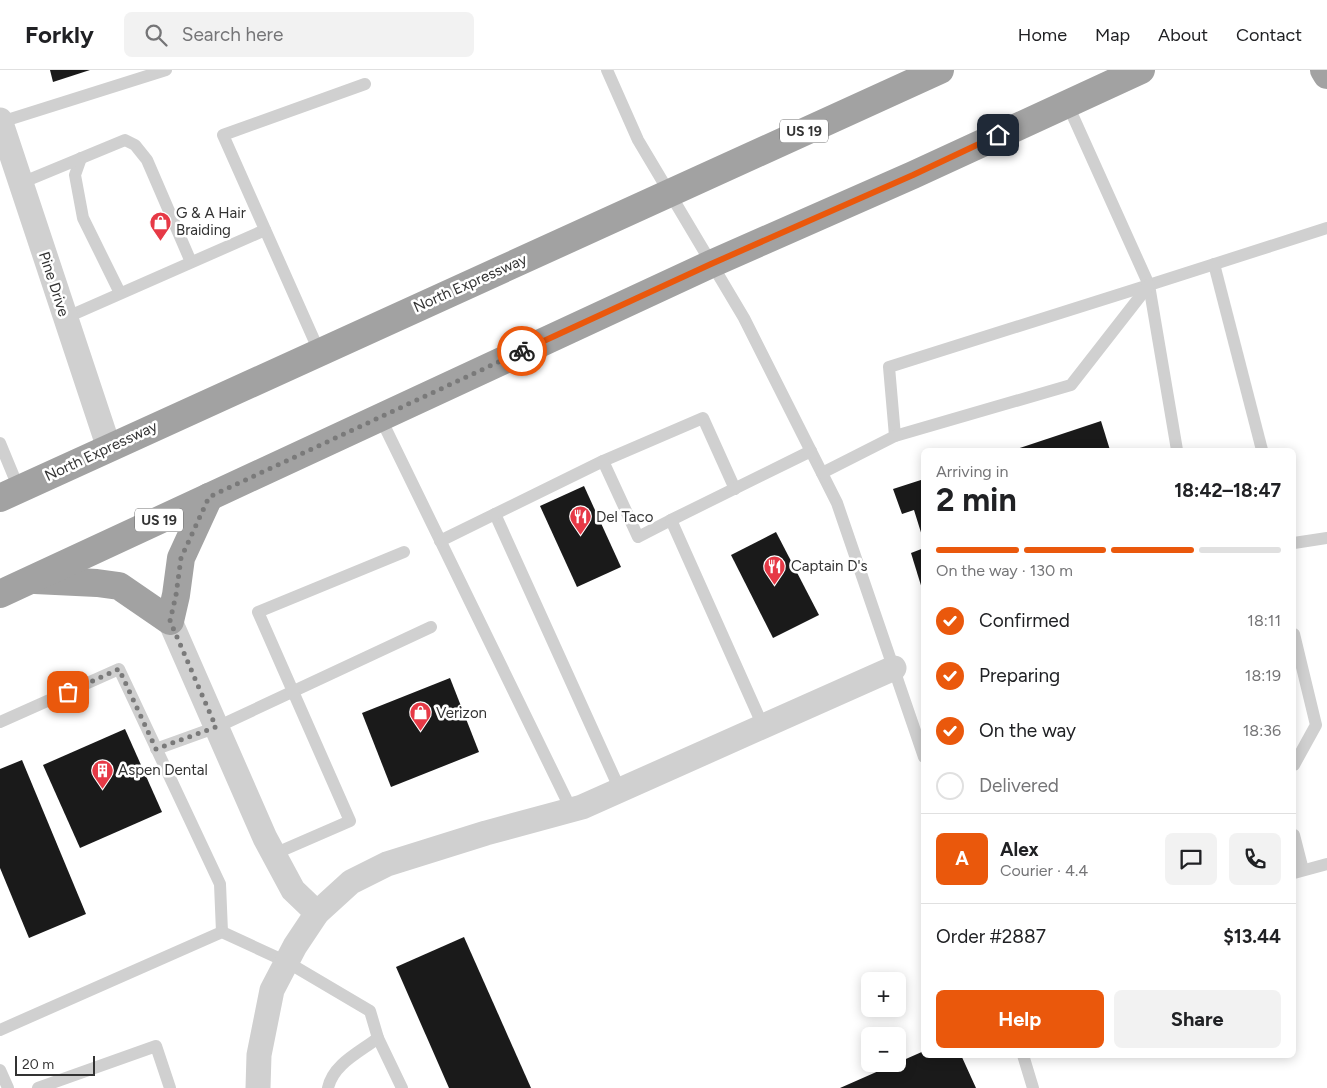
<!DOCTYPE html>
<meta charset="utf-8">
<style>
body{margin:0;font-family:Figtree,sans-serif;background:#f2f2f2;color:#202124;height:100vh;display:flex;flex-direction:column;font-size:19px;white-space:nowrap}
*{box-sizing:border-box;margin:0}
p{font-size:16px;color:#757577}
.icon{flex:none;width:28px;height:28px;fill:none;stroke:currentColor;stroke-width:2;stroke-linecap:round;stroke-linejoin:round}
.map{position:relative;flex:1;overflow:hidden}
.details{position:absolute;left:921px;top:378px;width:375px;height:610px;display:flex;flex-direction:column;background:#fff;border-radius:8px;box-shadow:0 2px 12px #0003}
.details>*{flex:none}
.fabs{position:absolute;left:861px;top:902px;display:grid;gap:10px}
.fabs a{display:grid;place-items:center;width:45px;height:45px;border-radius:8px;background:#fff;box-shadow:0 2px 12px #0003;font-size:25px}
.scale{position:absolute;left:15px;bottom:12px;width:80px;box-sizing:border-box;padding-left:5px;border:2px solid #333;border-top:0;font-size:14px;line-height:18px;white-space:nowrap;color:#333;-webkit-text-stroke:4px #fff;paint-order:stroke}
.pin{position:absolute;display:grid;place-items:center;width:42px;height:42px;color:#fff;margin:-21px;border-radius:10px;box-shadow:0 2px 8px #0006}
.courier{position:absolute;display:grid;place-items:center;width:50px;height:50px;margin:-25px;border:4px solid #ea580c;border-radius:50%;background:#fff;color:#222;box-shadow:0 1px 6px #0007}
.headline em{font-style:normal;font-weight:700}
.headline div{display:flex;flex-direction:column-reverse}
.headline{display:flex;align-items:center;justify-content:space-between;height:85px;padding:0 15px}
h1{font-size:32px;font-weight:700;line-height:38px}
.bar{display:grid;grid-template-columns:repeat(4,1fr);gap:8px 5px;align-content:center;height:60px;padding:0 15px}
.bar i{height:6px;border-radius:4px;background:#e0e0e0}
.bar .current{background:#ea580c}
.bar p{grid-column:span 4}
.line{display:flex;align-items:center;gap:12px;padding:0 15px;border-top:1px solid #e0e0e0}
.line div{flex:1}
.round{display:grid;place-items:center;flex:none;width:52px;height:52px;border-radius:8px;background:#f2f2f2}
ol{padding:0 15px;list-style:none}
li{display:flex;align-items:center;gap:15px;height:55px}
li p{margin-inline-start:auto}
li .icon{padding:5px;border-radius:50%;background:#ea580c;color:#fff;stroke-width:4}
li:last-child{color:#757577}
li i{width:28px;height:28px;border:2px solid #e0e0e0;border-radius:50%}
.primary-button{display:flex;gap:10px;margin-top:auto;padding:10px 15px}
.primary-button a{flex:1;height:58px;border-radius:8px;background:#ea580c;color:#fff;font-size:20px;font-weight:700;line-height:58px;text-align:center}
.primary-button a+a{background:#f2f2f2;color:#202124}
header{display:flex;align-items:center;gap:30px;box-sizing:border-box;height:70px;padding:0 25px;background:#fff;border-bottom:1px solid #e0e0e0}
header strong{font-size:24px}
nav{display:flex;gap:28px;margin-inline-start:auto;font-size:18px}
.search{width:350px;height:45px;background:#f2f2f2;display:flex;align-items:center;gap:12px;box-sizing:border-box;padding:0 18px;border-radius:8px;color:#757577;font-size:19px}
.map>svg:first-child{display:block}
.building{fill:#1a1a1a}
.lines{fill:none;stroke-linecap:round;stroke-linejoin:round}
.service{stroke:#d0d0d0;stroke-width:12}
.minor{stroke:#d0d0d0;stroke-width:25}
.trunk{stroke:#a2a2a2;stroke-width:28}
.done{stroke:#7a7a7a;stroke-width:5;stroke-dasharray:0 9}
.route{stroke:#ea580c;stroke-width:6}
.labels{text-anchor:middle;stroke-width:5;stroke-linejoin:round;paint-order:stroke}
.shield{fill:#fff;stroke:#707070;stroke-width:1}
.shield-label{font-size:14px;font-weight:bold;fill:#333}
.poi-label{font-size:15px;fill:#333;stroke:#fff;text-anchor:start}
.street-label{font-size:15px;fill:#333;stroke:#fff}
</style>
<header>
<strong>Forkly</strong>
<div class="search"><svg class="icon" aria-label="search" viewBox="0 0 24 24"><circle cx="10" cy="10" r="6"/><path d="M15 15l6 6"/></svg>Search here</div>
<nav><a>Home</a><a>Map</a><a>About</a><a>Contact</a></nav>
</header>
<div class="map">
<svg width="1327" height="1018" viewBox="0 0 1327 1018">
<rect width="100%" height="100%" fill="#fff"/>
<!-- building -->
<g class="building">
<polygon points="50,0 90,0 53,12"/>
<polygon points="1101,351 1110,380 1014,380"/>
<polygon points="924,409 924,469 923,469 914,440 902,444 893,419"/>
<polygon points="584,416 621,497 577,517 540,436"/>
<polygon points="776,462 819,545 773,568 731,485"/>
<polygon points="924,478 924,522 923,522 911,483"/>
<polygon points="450,608 479,682 391,717 362,643"/>
<polygon points="125,659 162,742 80,778 43,695"/>
<polygon points="22,690 86,844 29,868 0,798 0,699"/>
<polygon points="464,867 531,1018 449,1018 396,897"/>
<polygon points="924,981 924,985 961,985 976,1018 840,1018"/>
</g>
<g class="lines">
<!-- service -->
<g class="service">
<polyline points="607,0 638,70 744,248 837,433 924,687"/>
<polyline points="1067,33 1149,215 1327,158"/>
<polyline points="1,52 166,0"/>
<polyline points="81,88 75,105 83,148 120,223"/>
<polyline points="21,113 125,70 135,75 147,90 191,192"/>
<polyline points="1214,194 1262,380"/>
<polyline points="1149,215 1177,380"/>
<polyline points="65,248 265,160"/>
<polyline points="319,281 223,65 365,14"/>
<polyline points="380,347 571,739"/>
<polyline points="895,366 889,297 1149,215"/>
<polyline points="0,373 19,419"/>
<polyline points="603,391 703,348 735,419"/>
<polyline points="822,403 895,366 1071,315 1149,215"/>
<polyline points="495,444 620,720"/>
<polyline points="440,471 603,391 638,467 671,450"/>
<polyline points="1294,473 1327,468"/>
<polyline points="1294,564 1316,655 1294,695"/>
<polyline points="0,652 119,599 220,814 222,862"/>
<polyline points="763,656 671,450 811,381"/>
<polyline points="156,679 217,657 431,557"/>
<polyline points="1294,765 1303,800"/>
<polyline points="274,784 350,751 258,542 404,482"/>
<polyline points="1294,803 1327,794"/>
<polyline points="0,960 222,862 287,892 370,941 378,968 402,1018"/>
<polyline points="1023,985 1033,1018"/>
<polyline points="0,1000 8,1018"/>
<polyline points="38,1018 156,976 170,1018"/>
<path d="M328,1018C333,994 360,982 378,968"/>
</g>
<!-- minor -->
<g class="minor">
<polyline points="0,50 109,378"/>
<polyline points="170,551 265,768 293,820 317,843"/>
<polyline points="258,1018 259,985 272,920 295,876 317,843 351,812 387,794 486,763 582,737 894,598"/>
</g>
<!-- trunk -->
<g class="trunk">
<polyline points="1324,0 1327,5"/>
<polyline points="0,428 940,0"/>
<polyline points="35,510 97,513 119,516 170,551 176,525 181,488 209,427"/>
<polyline points="0,524 711,194 913,105 1141,0"/>
</g>
</g>
<g class="lines">
<!-- done -->
<polyline class="done" points="68,622 119,599 156,679 216,657 170,551 176,525 181,488 209,427 522,281"/>
<!-- route -->
<polyline class="route" points="522,281 711,194 913,105 998,65"/>
</g>
<!-- icons -->
<defs>
<symbol id="shop-pin" viewBox="-11 -11 22 30"><path d="M0 17L-7.5 6A9.5 9.5 0 1 1 7.5 6Z" fill="#e63946" stroke="#fff"/><path d="M-5-2.5h2.3a2.7 3.5 0 0 1 5.4 0H5L5.5 6h-11ZM-1.5-2.5h3a1.5 2.3 0 0 0-3 0Z" fill="#fff"/></symbol>
<symbol id="restaurant-pin" viewBox="-11 -11 22 30"><path d="M0 17L-7.5 6A9.5 9.5 0 1 1 7.5 6Z" fill="#e63946" stroke="#fff"/><path d="M-5-6h1v4h1v-4h1v4h1v-4h1v5L-1.5 .5V6h-2V.5L-5-1ZM5-6V6H3V1.5H1.5Q1.5-4 5-6Z" fill="#fff"/></symbol>
<symbol id="building-pin" viewBox="-11 -11 22 30"><path d="M0 17L-7.5 6A9.5 9.5 0 1 1 7.5 6Z" fill="#e63946" stroke="#fff"/><path d="M-4-6H4V6H1V3H-1V6H-4ZM-2.5-4.3h1.7v1.8h-1.7ZM.8-4.3h1.7v1.8H.8ZM-2.5-1h1.7V.8h-1.7ZM.8-1h1.7V.8H.8Z" fill="#fff"/></symbol>
</defs>
<g fill-rule="evenodd">
<use href="#shop-pin" x="148" y="140" width="25" height="34"/>
<use href="#restaurant-pin" x="568" y="434" width="25" height="34"/>
<use href="#restaurant-pin" x="762" y="484" width="25" height="34"/>
<use href="#shop-pin" x="408" y="630" width="25" height="34"/>
<use href="#building-pin" x="90" y="688" width="25" height="34"/>
</g>
<g class="labels">
<!-- shield labels -->
<g class="shield">
<rect x="780" y="49.5" width="48" height="23" rx="4"/>
<rect x="135" y="438.5" width="48" height="23" rx="4"/>
</g>
<g class="shield-label">
<text x="804" y="66">US 19</text>
<text x="159" y="455">US 19</text>
</g>
<!-- poi labels -->
<g class="poi-label">
<text x="176" y="148">G &amp; A Hair<tspan x="176" dy="17">Braiding</tspan></text>
<text x="596" y="452">Del Taco</text>
<text x="791" y="501">Captain D's</text>
<text x="436" y="648">Verizon</text>
<text x="118" y="705">Aspen Dental</text>
</g>
<!-- street labels -->
<g class="street-label">
<text transform="translate(470 213) rotate(-24)" y="5">North Expressway</text>
<text transform="translate(54 214) rotate(72)" y="5">Pine Drive</text>
<text transform="translate(101 381) rotate(-25)" y="5">North Expressway</text>
</g>
</g>
</svg>
<div class="fabs">
<a>+</a>
<a>−</a>
</div>
<div class="scale">20 m</div>
<div class="pin" style="left:68px;top:622px;background:#ea580c"><svg class="icon" aria-label="bag" viewBox="0 0 24 24"><path d="M5 8h14l-1 12H6zM9 8a3 3 0 0 1 6 0"/></svg></div>
<div class="pin" style="left:998px;top:65px;background:#1f2937"><svg class="icon" aria-label="home" viewBox="0 0 24 24"><path d="M3 11l9-7 9 7M6 9v11h12V9"/></svg></div>
<div class="courier" style="left:522px;top:281px"><svg class="icon" aria-label="bike" viewBox="0 0 24 24"><circle cx="6" cy="16" r="4"/><circle cx="18" cy="16" r="4"/><path d="M6 16l4-8h5l3 8M10 8l3 8H6M13 5h3"/></svg></div>
<section class="details">
<div class="headline"><div><h1>2 min</h1><p>Arriving in</p></div><em>18:42–18:47</em></div>
<div class="bar"><i class="current"></i><i class="current"></i><i class="current"></i><i></i><p>On the way · 130 m</p></div>
<ol>
<li><svg class="icon" aria-label="check" viewBox="0 0 24 24"><path d="M5 12l5 5 9-10"/></svg>Confirmed<p>18:11</p></li>
<li><svg class="icon" aria-label="check" viewBox="0 0 24 24"><path d="M5 12l5 5 9-10"/></svg>Preparing<p>18:19</p></li>
<li><svg class="icon" aria-label="check" viewBox="0 0 24 24"><path d="M5 12l5 5 9-10"/></svg>On the way<p>18:36</p></li>
<li><i></i>Delivered</li>
</ol>
<div class="line" style="height:90px"><b class="round" style="background:#ea580c;color:#fff">A</b><div><b>Alex</b><p>Courier · 4.4</p></div><a class="round"><svg class="icon" aria-label="chat" viewBox="0 0 24 24"><path d="M4 5h16v11H9l-5 4z"/></svg></a><a class="round"><svg class="icon" aria-label="phone" viewBox="0 0 24 24"><path d="M5 4h4l2 5-3 2q2 4 5 5l2-3 5 2v4C11 20 4 13 5 4z"/></svg></a></div>
<div class="line" style="height:65px"><div>Order #2887</div><b>$13.44</b></div>
<div class="primary-button"><a>Help</a><a>Share</a></div>
</section>
</div>
